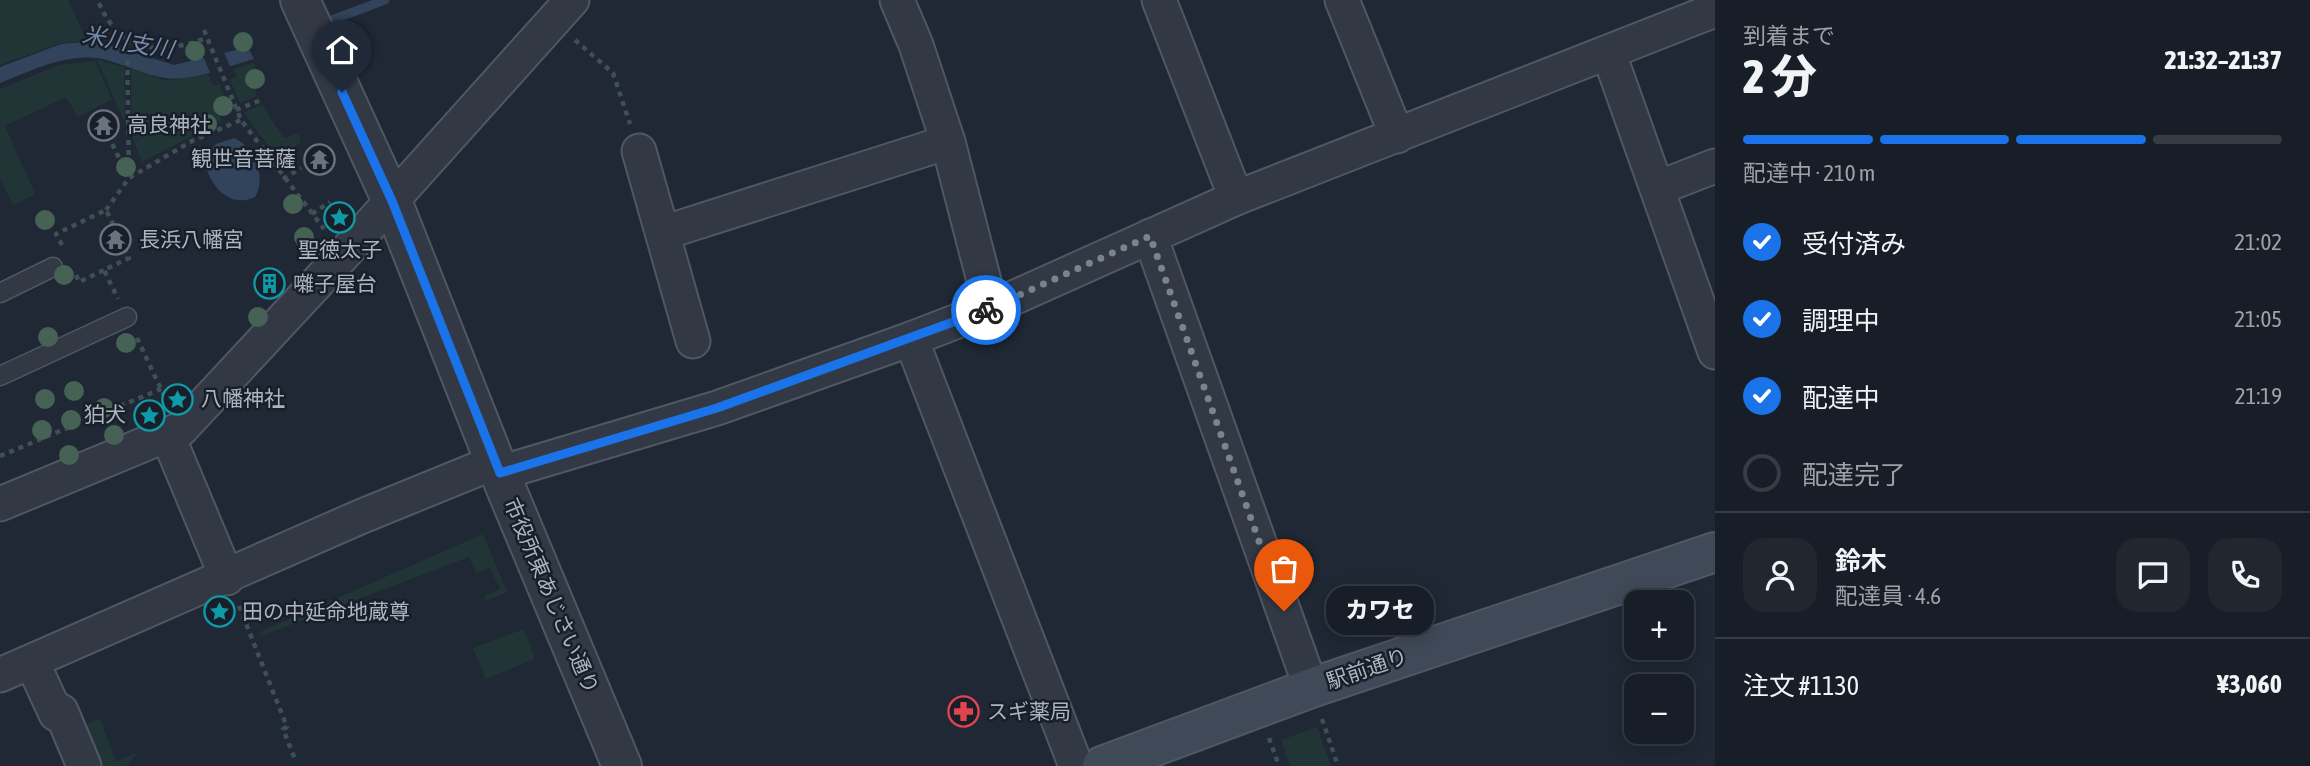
<!DOCTYPE html>
<html lang="ja">
<meta charset="utf-8">
<style>
body{margin:0;font-family:"Asap Condensed","Noto Sans JP",sans-serif;background:#20272f;color:#f1f3f6;height:100vh;display:flex;flex-direction:column;font-size:26px;white-space:nowrap}
*{box-sizing:border-box;margin:0}
p{font-size:23px;color:#9ea2a7}
.icon{flex:none;width:38px;height:38px;fill:none;stroke:currentColor;stroke-width:2;stroke-linecap:round;stroke-linejoin:round}
.map{position:relative;flex:1;overflow:hidden}
.drawer{display:flex;flex-direction:column;background:#171e27;width:595px}
.drawer>*{flex:none}
.buttons{position:absolute;left:1624px;top:590px;display:grid;gap:14px}
.buttons a{display:grid;place-items:center;width:70px;height:70px;border-radius:14px;background:#171e27;box-shadow:0 4px 18px #0003,0 0 0 2px #363c44;font-size:35px}
.pin{position:absolute;display:grid;place-items:center;width:60px;height:60px;color:#fff;margin:-72px -30px;border-radius:50% 50% 50% 0;rotate:-45deg;box-shadow:0 0 7px #0007}
.pin .icon{rotate:45deg}
.courier{position:absolute;display:grid;place-items:center;width:70px;height:70px;margin:-35px;border:5px solid #1a73e8;border-radius:50%;background:#fff;color:#222;box-shadow:0 2px 9px #0007}
.bubble{position:absolute;height:49px;border-radius:21px;background:#171e27;box-shadow:0 4px 18px #0003,0 0 0 2px #363c44;font-size:23px;font-weight:800;line-height:49px;text-align:center}
.summary em{font-style:normal;font-weight:800}
.summary div{display:flex;flex-direction:column-reverse}
.summary{display:flex;align-items:center;justify-content:space-between;height:119px;padding:0 28px}
h1{font-size:46px;font-weight:800;line-height:52px}
.bar{display:grid;grid-template-columns:repeat(4,1fr);gap:10px 7px;align-content:center;height:84px;padding:0 28px}
.bar i{height:9px;border-radius:5px;background:#363c44}
.bar .active{background:#1a73e8}
.bar p{grid-column:span 4}
.line{display:flex;align-items:center;gap:18px;padding:0 28px;border-top:2px solid #363c44}
.line div{flex:1}
.round{display:grid;place-items:center;flex:none;width:74px;height:74px;border-radius:21px;background:#20272f}
ol{padding:0 28px;list-style:none}
li{display:flex;align-items:center;gap:21px;height:77px}
li p{margin-inline-start:auto}
li .icon{padding:7px;border-radius:50%;background:#1a73e8;color:#fff;stroke-width:4}
li:last-child{color:#9ea2a7}
li i{width:38px;height:38px;border:4px solid #363c44;border-radius:50%}
main{display:flex;flex:1;min-height:0}
.map>svg:first-child{display:block}
.green{fill:#223536}
.water{fill:#32435c}
.pier{fill:#1f2834}
.lines{fill:none;stroke-linecap:round;stroke-linejoin:round}
.stream{stroke:#32435c;stroke-width:9}
.service-casing{stroke:#505763;stroke-width:21}
.minor-casing{stroke:#505763;stroke-width:37}
.tertiary-casing{stroke:#505763;stroke-width:42}
.secondary-casing{stroke:#505763;stroke-width:42}
.path{stroke:#3e5053;stroke-width:4.5;stroke-dasharray:5 5;stroke-linecap:butt}
.service{stroke:#323945;stroke-width:18}
.minor{stroke:#323945;stroke-width:33}
.tertiary{stroke:#323945;stroke-width:38}
.secondary{stroke:#404958;stroke-width:38}
.tree{fill:#456255}
.done{stroke:#7b8390;stroke-width:7;stroke-dasharray:0 12.6}
.route{stroke:#1a73e8;stroke-width:9}
.labels{text-anchor:middle;stroke-width:5;stroke-linejoin:round;paint-order:stroke}
.poi-label{font-size:21px;fill:#acb4c2;stroke:#181f29;text-anchor:start}
.street-label{font-size:21px;fill:#acb4c2;stroke:#181f29}
.water-label{font-size:23px;font-style:italic;fill:#748aab;stroke:#181f29}
</style>
<main>
<div class="map">
<svg width="1715" height="766" viewBox="0 0 1715 766">
<rect width="100%" height="100%" fill="#1f2834"/>
<!-- green -->
<g class="green">
<polygon points="0,0 68,0 87,41 61,43 0,65"/>
<polygon points="97,60 124,67 125,123"/>
<polygon points="95,61 112,99 78,117 66,97 5,126 35,194 13,205 0,178 0,89 59,65"/>
<polygon points="254,63 260,83 253,86 257,96 240,103 230,80 237,77 234,69"/>
<polygon points="131,69 167,81 208,74 213,86 220,84 228,107 219,112 222,121 142,162 132,136"/>
<polygon points="262,105 284,138 298,133 301,142 290,151 297,164 285,170 244,112"/>
<polygon points="483,534 507,592 486,601 484,596 500,589 490,568 476,573 469,557 261,636 260,632"/>
<polygon points="524,629 535,659 486,679 473,648"/>
<polygon points="100,719 116,761 139,752 126,766 95,766 79,727"/>
<polygon points="1317,727 1331,766 1290,766 1281,740"/>
</g>
<!-- water -->
<g class="water">
<path d="M84,42L114,46L174,65L248,47L254,59C227,66 194,82 165,78C144,75 124,64 103,59C67,52 33,70 0,83V67L61,44Z"/>
<path d="M234,138C254,146 267,178 255,197C228,210 207,183 204,157L216,144Z"/>
</g>
<!-- pier -->
<polygon class="pier" points="223,50 231,69 211,75 203,56"/>
<g class="lines">
<!-- stream -->
<polyline class="stream" points="329,21 385,0"/>
<defs>
<g id="service">
<polyline points="0,293 53,267"/>
<polyline points="0,376 127,317"/>
</g>
<g id="minor">
<polyline points="897,0 916,45 948,142"/>
<polyline points="1159,0 1236,198"/>
<polyline points="1342,0 1397,136"/>
<polyline points="1609,54 1715,352"/>
<polyline points="639,151 693,341"/>
<polyline points="1658,188 1715,166"/>
<polyline points="663,233 948,142 991,308"/>
<polyline points="1150,236 1311,688"/>
<polyline points="911,339 1076,766"/>
<polyline points="167,434 227,578"/>
<polyline points="500,473 717,408 911,339 991,308 1236,198 1715,10"/>
<polyline points="0,504 181,429 343,255 572,0"/>
<polyline points="32,662 56,714 61,711 84,766"/>
<polyline points="0,675 360,517 495,462"/>
</g>
<polyline id="tertiary" points="300,0 392,201 495,462 622,766"/>
<polyline id="secondary" points="1102,766 1311,688 1715,552"/>
</defs>
<!-- service casing -->
<use href="#service" class="service-casing"/>
<!-- minor casing -->
<use href="#minor" class="minor-casing"/>
<!-- tertiary casing -->
<use href="#tertiary" class="tertiary-casing"/>
<!-- secondary casing -->
<use href="#secondary" class="secondary-casing"/>
<!-- path -->
<g class="path">
<path d="M99,3C121,54 159,55 207,38"/>
<polyline points="204,30 241,120 324,229"/>
<polyline points="127,40 129,177"/>
<polyline points="575,40 613,73 630,124"/>
<polyline points="236,110 261,100"/>
<polyline points="108,135 127,175"/>
<polyline points="283,179 301,168"/>
<polyline points="106,210 129,178 192,141 241,120"/>
<polyline points="312,214 330,202"/>
<polyline points="62,245 56,234 106,210 129,258 104,270 118,299"/>
<polyline points="76,275 79,282 104,270"/>
<polyline points="137,338 166,400"/>
<polyline points="0,456 161,389"/>
<polyline points="239,606 287,727 283,729 296,762"/>
<polyline points="1322,719 1338,766"/>
<polyline points="1269,738 1279,766"/>
</g>
<!-- service -->
<use href="#service" class="service"/>
<!-- minor -->
<use href="#minor" class="minor"/>
<!-- tertiary -->
<use href="#tertiary" class="tertiary"/>
<!-- secondary -->
<use href="#secondary" class="secondary"/>
</g>
<!-- trees -->
<g class="tree">
<circle cx="243" cy="42" r="10"/>
<circle cx="195" cy="51" r="10"/>
<circle cx="255" cy="79" r="10"/>
<circle cx="223" cy="106" r="10"/>
<circle cx="207" cy="124" r="10"/>
<circle cx="126" cy="167" r="10"/>
<circle cx="293" cy="204" r="10"/>
<circle cx="45" cy="220" r="10"/>
<circle cx="304" cy="237" r="10"/>
<circle cx="64" cy="275" r="10"/>
<circle cx="258" cy="317" r="10"/>
<circle cx="48" cy="337" r="10"/>
<circle cx="126" cy="343" r="10"/>
<circle cx="74" cy="391" r="10"/>
<circle cx="45" cy="399" r="10"/>
<circle cx="104" cy="408" r="10"/>
<circle cx="71" cy="420" r="10"/>
<circle cx="42" cy="430" r="10"/>
<circle cx="114" cy="435" r="10"/>
<circle cx="69" cy="455" r="10"/>
</g>
<g class="lines">
<!-- done -->
<polyline class="done" points="986,310 1150,236 1284,611"/>
<!-- route -->
<polyline class="route" points="342,92 392,201 500,473 717,408 986,310"/>
</g>
<!-- icons -->
<defs>
<symbol id="temple-ring" viewBox="-11 -11 22 22"><circle r="9.5" fill="#181f29" stroke="#6b7280" stroke-width="1.5"/><path d="M0-6L5-2H3V0L6.5 2.5H4V6H1.5V3h-3V6H-4V2.5H-6.5L-3 0V-2H-5Z" fill="#6b7280"/></symbol>
<symbol id="sight-ring" viewBox="-11 -11 22 22"><circle r="9.5" fill="#181f29" stroke="#0f9aa8" stroke-width="1.5"/><path d="M0-6L1.8-2.2L6-1.7L2.9 1.2L3.7 5.4L0 3.3L-3.7 5.4L-2.9 1.2L-6-1.7L-1.8-2.2Z" fill="#0f9aa8"/></symbol>
<symbol id="building-ring" viewBox="-11 -11 22 22"><circle r="9.5" fill="#181f29" stroke="#0f9aa8" stroke-width="1.5"/><path d="M-4-6H4V6H1V3H-1V6H-4ZM-2.5-4.3h1.7v1.8h-1.7ZM.8-4.3h1.7v1.8H.8ZM-2.5-1h1.7V.8h-1.7ZM.8-1h1.7V.8H.8Z" fill="#0f9aa8"/></symbol>
<symbol id="pharmacy-ring" viewBox="-11 -11 22 22"><circle r="9.5" fill="#181f29" stroke="#e0444e" stroke-width="1.5"/><path d="M-2-6h4v4h4v4h-4v4h-4v-4h-4v-4h4Z" fill="#e0444e"/></symbol>
</defs>
<g fill-rule="evenodd">
<use href="#temple-ring" x="86" y="108" width="35" height="35"/>
<use href="#temple-ring" x="302" y="142" width="35" height="35"/>
<use href="#sight-ring" x="322" y="200" width="35" height="35"/>
<use href="#temple-ring" x="98" y="222" width="35" height="35"/>
<use href="#building-ring" x="252" y="266" width="35" height="35"/>
<use href="#sight-ring" x="160" y="382" width="35" height="35"/>
<use href="#sight-ring" x="132" y="398" width="35" height="35"/>
<use href="#sight-ring" x="202" y="594" width="35" height="35"/>
<use href="#pharmacy-ring" x="946" y="694" width="35" height="35"/>
</g>
<g class="labels">
<!-- poi labels -->
<g class="poi-label">
<text x="127" y="132">高良神社</text>
<text x="296" y="166" text-anchor="end">観世音菩薩</text>
<text x="139" y="247">長浜八幡宮</text>
<text x="340" y="257" text-anchor="middle">聖徳太子</text>
<text x="293" y="291">囃子屋台</text>
<text x="201" y="406">八幡神社</text>
<text x="126" y="422" text-anchor="end">狛犬</text>
<text x="242" y="619">田の中延命地蔵尊</text>
<text x="987" y="719">スギ薬局</text>
</g>
<!-- street labels -->
<g class="street-label">
<text transform="translate(551 596) rotate(67)" y="7">市役所東あじさい通り</text>
<text transform="translate(1367 669) rotate(-19)" y="7">駅前通り</text>
</g>
<!-- water labels -->
<g class="water-label">
<text transform="translate(128 42) rotate(10)" y="8">米川支川</text>
</g>
</g>
</svg>
<div class="buttons">
<a>+</a>
<a>−</a>
</div>
<div class="pin" style="left:1284px;top:611px;background:#ea580c"><svg class="icon" aria-label="bag" viewBox="0 0 24 24"><path d="M5 8h14l-1 12H6zM9 8a3 3 0 0 1 6 0"/></svg></div>
<div class="pin" style="left:342px;top:92px;background:#1f2937"><svg class="icon" aria-label="home" viewBox="0 0 24 24"><path d="M3 11l9-7 9 7M6 9v11h12V9"/></svg></div>
<div class="courier" style="left:986px;top:310px"><svg class="icon" aria-label="bike" viewBox="0 0 24 24"><circle cx="6" cy="16" r="4"/><circle cx="18" cy="16" r="4"/><path d="M6 16l4-8h5l3 8M10 8l3 8H6M13 5h3"/></svg></div>
<div class="bubble" style="left:1326px;top:586px;width:108px">カワセ</div>
</div>
<section class="drawer">
<div class="summary"><div><h1>2 分</h1><p>到着まで</p></div><em>21:32–21:37</em></div>
<div class="bar"><i class="active"></i><i class="active"></i><i class="active"></i><i></i><p>配達中 · 210 m</p></div>
<ol>
<li><svg class="icon" aria-label="check" viewBox="0 0 24 24"><path d="M5 12l5 5 9-10"/></svg>受付済み<p>21:02</p></li>
<li><svg class="icon" aria-label="check" viewBox="0 0 24 24"><path d="M5 12l5 5 9-10"/></svg>調理中<p>21:05</p></li>
<li><svg class="icon" aria-label="check" viewBox="0 0 24 24"><path d="M5 12l5 5 9-10"/></svg>配達中<p>21:19</p></li>
<li><i></i>配達完了</li>
</ol>
<div class="line" style="height:126px"><a class="round"><svg class="icon" aria-label="person" viewBox="0 0 24 24"><circle cx="12" cy="8" r="4"/><path d="M4 21q1-7 8-7t8 7"/></svg></a><div><b>鈴木</b><p>配達員 · 4.6</p></div><a class="round"><svg class="icon" aria-label="chat" viewBox="0 0 24 24"><path d="M4 5h16v11H9l-5 4z"/></svg></a><a class="round"><svg class="icon" aria-label="phone" viewBox="0 0 24 24"><path d="M5 4h4l2 5-3 2q2 4 5 5l2-3 5 2v4C11 20 4 13 5 4z"/></svg></a></div>
<div class="line" style="height:91px"><div>注文 #1130</div><b>¥3,060</b></div>
</section>
</main>
